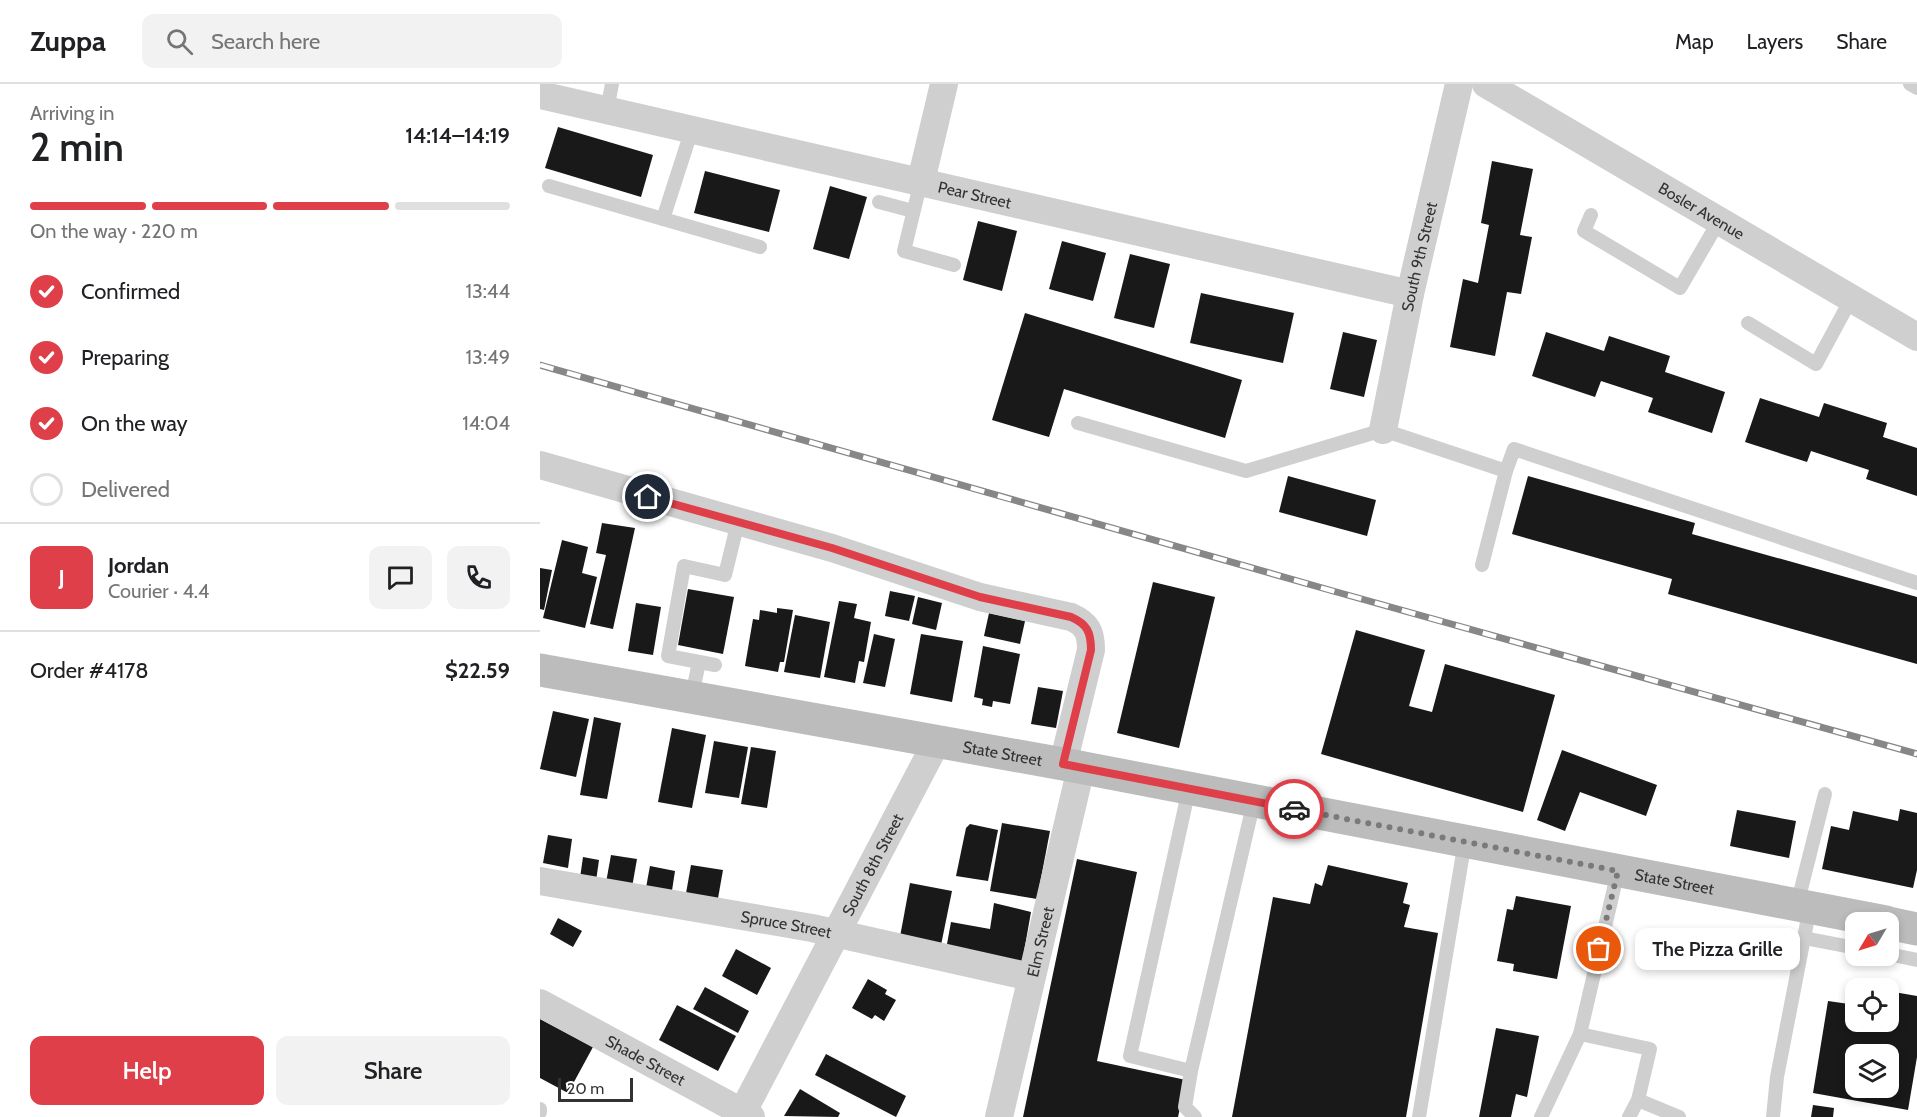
<!DOCTYPE html>
<meta charset="utf-8">
<style>
body{margin:0;font-family:Cabin,sans-serif;background:#f2f2f2;color:#202124;height:100vh;display:flex;flex-direction:column;font-size:22px;white-space:nowrap}
*{box-sizing:border-box;margin:0}
p{font-size:20px;color:#757577}
.icon{flex:none;width:33px;height:33px;fill:none;stroke:currentColor;stroke-width:2;stroke-linecap:round;stroke-linejoin:round}
.map{position:relative;flex:1;overflow:hidden}
.sheet{display:flex;flex-direction:column;background:#fff;width:540px}
.sheet>*{flex:none}
.needle{width:39px;rotate:232deg}
.fabs{position:absolute;left:1305px;top:828px;display:grid;gap:12px}
.fabs a{display:grid;place-items:center;width:54px;height:54px;border-radius:12px;background:#fff;box-shadow:0 3px 9px #0003;font-size:30px}
.scale{position:absolute;left:18px;bottom:15px;width:75px;box-sizing:border-box;padding-left:6px;border:3px solid #323232;border-top:0;font-size:16px;line-height:21px;white-space:nowrap;color:#323232;-webkit-text-stroke:4px #fff;paint-order:stroke}
.pin{position:absolute;display:grid;place-items:center;width:51px;height:51px;color:#fff;margin:-26px;border:3px solid #fff;border-radius:50%;box-shadow:0 2px 6px #0007}
.courier{position:absolute;display:grid;place-items:center;width:60px;height:60px;margin:-30px;border:4px solid #de3f48;border-radius:50%;background:#fff;color:#222;box-shadow:0 2px 8px #0007}
.bubble{position:absolute;height:42px;border-radius:12px;background:#fff;box-shadow:0 3px 9px #0003;font-size:20px;font-weight:600;line-height:42px;text-align:center}
.summary em{font-style:normal;font-weight:600}
.summary div{display:flex;flex-direction:column-reverse}
.summary{display:flex;align-items:center;justify-content:space-between;height:102px;padding:0 30px}
h1{font-size:39px;font-weight:600;line-height:45px}
.bar{display:grid;grid-template-columns:repeat(4,1fr);gap:9px 6px;align-content:center;height:72px;padding:0 30px}
.bar i{height:8px;border-radius:4px;background:#e0e0e0}
.bar .on{background:#de3f48}
.bar p{grid-column:span 4}
.line{display:flex;align-items:center;gap:15px;padding:0 30px;border-top:2px solid #e0e0e0}
.line div{flex:1}
.round{display:grid;place-items:center;flex:none;width:63px;height:63px;border-radius:12px;background:#f2f2f2}
ol{padding:0 30px;list-style:none}
li{display:flex;align-items:center;gap:18px;height:66px}
li p{margin-inline-start:auto}
li .icon{padding:6px;border-radius:50%;background:#de3f48;color:#fff;stroke-width:4}
li:last-child{color:#757577}
li i{width:33px;height:33px;border:3px solid #e0e0e0;border-radius:50%}
.action{display:flex;gap:12px;margin-top:auto;padding:12px 30px}
.action a{flex:1;height:69px;border-radius:12px;background:#de3f48;color:#fff;font-size:24px;font-weight:600;line-height:69px;text-align:center}
.action a+a{background:#f2f2f2;color:#202124}
header{display:flex;align-items:center;gap:36px;box-sizing:border-box;height:84px;padding:0 30px;background:#fff;border-bottom:2px solid #e0e0e0}
header strong{font-size:28px}
nav{display:flex;gap:33px;margin-inline-start:auto;font-size:21px}
.search{width:420px;height:54px;background:#f2f2f2;display:flex;align-items:center;gap:15px;box-sizing:border-box;padding:0 21px;border-radius:12px;color:#757577;font-size:22px}
main{display:flex;flex:1;min-height:0}
.map>svg:first-child{display:block}
.building{fill:#191919;fill-rule:evenodd}
.lines{fill:none;stroke-linecap:round;stroke-linejoin:round}
.lane{stroke:#cfcfcf;stroke-width:14}
.street{stroke:#cfcfcf;stroke-width:28}
.secondary{stroke:#bcbcbc;stroke-width:33}
.rail-casing{stroke:#878787;stroke-width:7}
.rail{stroke:#fff;stroke-width:4.5;stroke-dasharray:14;stroke-linecap:butt}
.done{stroke:#7a7a7a;stroke-width:6;stroke-dasharray:0 10.8}
.route{stroke:#de3f48;stroke-width:8}
.labels{text-anchor:middle;stroke-width:6;stroke-linejoin:round;paint-order:stroke}
.street-label{font-size:16px;fill:#323232;stroke:#fff}
</style>
<header>
<strong>Zuppa</strong>
<div class="search"><svg class="icon" aria-label="search" viewBox="0 0 24 24"><circle cx="10" cy="10" r="6"/><path d="M15 15l6 6"/></svg>Search here</div>
<nav><a>Map</a><a>Layers</a><a>Share</a></nav>
</header>
<main>
<section class="sheet">
<div class="summary"><div><h1>2 min</h1><p>Arriving in</p></div><em>14:14–14:19</em></div>
<div class="bar"><i class="on"></i><i class="on"></i><i class="on"></i><i></i><p>On the way · 220 m</p></div>
<ol>
<li><svg class="icon" aria-label="check" viewBox="0 0 24 24"><path d="M5 12l5 5 9-10"/></svg>Confirmed<p>13:44</p></li>
<li><svg class="icon" aria-label="check" viewBox="0 0 24 24"><path d="M5 12l5 5 9-10"/></svg>Preparing<p>13:49</p></li>
<li><svg class="icon" aria-label="check" viewBox="0 0 24 24"><path d="M5 12l5 5 9-10"/></svg>On the way<p>14:04</p></li>
<li><i></i>Delivered</li>
</ol>
<div class="line" style="height:108px"><b class="round" style="background:#de3f48;color:#fff">J</b><div><b>Jordan</b><p>Courier · 4.4</p></div><a class="round"><svg class="icon" aria-label="chat" viewBox="0 0 24 24"><path d="M4 5h16v11H9l-5 4z"/></svg></a><a class="round"><svg class="icon" aria-label="phone" viewBox="0 0 24 24"><path d="M5 4h4l2 5-3 2q2 4 5 5l2-3 5 2v4C11 20 4 13 5 4z"/></svg></a></div>
<div class="line" style="height:78px"><div>Order #4178</div><b>$22.59</b></div>
<div class="action"><a>Help</a><a>Share</a></div>
</section>
<div class="map">
<svg width="1377" height="1033" viewBox="0 0 1377 1033">
<rect width="100%" height="100%" fill="#fff"/>
<!-- building -->
<g class="building">
<polygon points="18,43 113,71 101,113 5,84"/>
<polygon points="952,77 993,85 980,151 992,153 981,210 967,208 955,272 910,263 923,195 938,199 949,141 941,139"/>
<polygon points="165,87 240,106 229,148 154,129"/>
<polygon points="290,102 327,113 309,175 273,165"/>
<polygon points="438,137 477,147 462,207 423,196"/>
<polygon points="522,157 566,169 553,217 509,205"/>
<polygon points="590,170 630,180 614,244 574,234"/>
<polygon points="661,209 754,229 743,279 650,259"/>
<polygon points="485,229 702,296 685,354 524,305 509,353 452,336"/>
<polygon points="803,248 837,256 824,313 790,305"/>
<polygon points="1006,248 1064,267 1069,252 1130,272 1125,288 1185,308 1172,349 1108,328 1113,314 1061,297 1055,313 992,292"/>
<polygon points="1220,314 1279,333 1284,319 1347,339 1343,353 1377,364 1377,412 1326,395 1329,386 1271,367 1267,378 1205,358"/>
<polygon points="748,392 836,416 827,452 739,428"/>
<polygon points="988,392 1155,439 1152,450 1377,513 1377,580 1128,510 1132,495 972,450"/>
<polygon points="62,439 95,444 73,545 50,540 66,471 56,469"/>
<polygon points="22,456 48,463 42,489 57,493 45,544 3,534"/>
<polygon points="0,484 12,486 4,526 0,525"/>
<polygon points="613,498 675,513 639,664 577,649"/>
<polygon points="148,505 194,513 183,570 138,561"/>
<polygon points="350,507 375,512 369,537 345,532"/>
<polygon points="378,513 402,519 396,546 372,540"/>
<polygon points="299,517 317,520 314,534 331,538 324,578 319,577 315,599 284,593"/>
<polygon points="96,519 121,523 113,571 88,567"/>
<polygon points="237,524 253,526 244,578 240,578 238,588 205,582 213,535 219,536 220,526 237,529"/>
<polygon points="449,529 485,537 480,560 444,552"/>
<polygon points="255,531 290,538 280,594 244,588"/>
<polygon points="816,546 885,566 869,622 892,628 905,580 1015,611 983,728 781,670"/>
<polygon points="334,550 355,555 345,603 323,599"/>
<polygon points="381,550 423,557 412,618 370,610"/>
<polygon points="443,562 480,570 470,620 453,617 452,623 442,621 443,615 434,613"/>
<polygon points="498,603 523,607 516,644 491,640"/>
<polygon points="13,627 49,635 36,693 0,685"/>
<polygon points="54,633 81,639 67,715 40,711"/>
<polygon points="132,644 166,651 152,724 118,718"/>
<polygon points="174,657 208,663 199,714 165,709"/>
<polygon points="211,663 236,667 227,724 201,720"/>
<polygon points="1022,666 1117,701 1106,732 1040,708 1025,747 997,736"/>
<polygon points="1360,725 1377,729 1377,786 1373,804 1282,785 1291,742 1309,746 1313,727 1358,737"/>
<polygon points="1197,726 1256,737 1249,774 1190,762"/>
<polygon points="462,739 510,747 497,815 450,807"/>
<polygon points="430,740 458,746 448,797 416,792 426,744"/>
<polygon points="8,751 32,755 28,784 3,779"/>
<polygon points="71,771 97,775 91,809 65,804"/>
<polygon points="43,773 59,776 56,797 40,794"/>
<polygon points="537,775 597,788 557,977 646,996 638,1033 483,1033"/>
<polygon points="151,781 183,786 177,820 145,815"/>
<polygon points="788,781 868,799 863,819 870,821 864,843 898,849 866,1033 692,1033 733,813 770,820 775,799 782,802"/>
<polygon points="110,782 135,787 131,813 105,809"/>
<polygon points="370,799 412,807 400,866 359,858"/>
<polygon points="976,812 1031,822 1017,895 973,887 974,880 957,877 967,825 973,826"/>
<polygon points="454,819 491,828 482,879 405,871 411,838 450,845"/>
<polygon points="18,834 42,847 33,863 10,850"/>
<polygon points="196,865 231,884 217,911 182,892"/>
<polygon points="328,895 347,906 345,910 356,916 344,937 335,931 332,935 312,924"/>
<polygon points="165,903 209,927 198,949 153,925"/>
<path d="M1348,907L1377,912V973L1368,1026L1273,1009L1288,917L1316,921V938H1348ZM1316,970H1348V1004H1316Z"/>
<polygon points="137,921 196,952 178,987 119,956"/>
<polygon points="0,935 53,963 28,1009 0,994"/>
<polygon points="956,944 999,952 987,1013 976,1010 971,1033 939,1033"/>
<polygon points="286,970 366,1012 356,1033 275,991"/>
<polygon points="260,1005 300,1029 298,1033 244,1032"/>
<polygon points="1273,1021 1294,1024 1293,1033 1271,1033"/>
</g>
<g class="lines">
<!-- lane -->
<g class="lane">
<polyline points="1370,0 1377,4"/>
<polyline points="67,26 72,0"/>
<polyline points="381,97 364,167 414,181"/>
<polyline points="9,102 220,163"/>
<polyline points="339,118 373,127"/>
<polyline points="1051,131 1044,147 1140,204 1179,137"/>
<polyline points="123,135 152,45"/>
<polyline points="1208,239 1276,280 1311,215"/>
<polyline points="538,339 706,387 843,346 966,387 974,365 1377,499"/>
<polyline points="942,481 966,387"/>
<polyline points="175,581 128,572 144,482 185,491 198,438"/>
<polyline points="152,612 159,578"/>
<polyline points="649,705 590,972 651,987"/>
<polyline points="1257,821 1285,710"/>
<polyline points="1264,854 1316,864"/>
<polyline points="1348,870 1377,876"/>
<polyline points="1040,950 1110,965 1098,1016 1089,1033"/>
<polyline points="1098,1016 1139,1033"/>
<polyline points="0,1025 0,1028"/>
<polyline points="655,1033 645,1023 651,987 714,717"/>
<polyline points="879,1033 925,757"/>
<polyline points="1001,1033 1040,950 1078,787"/>
<polyline points="1233,1033 1237,993 1270,823"/>
</g>
<!-- street -->
<g class="street">
<path id="s1" d="M946,0L1377,253"/>
<path id="s2" d="M0,11L870,210"/>
<polyline points="381,97 404,0"/>
<path id="s3" d="M843,346L870,210L919,0"/>
<path d="M0,381L292,464L440,513L531,533C547,540 551,548 551,566L523,680"/>
<path id="s4" d="M0,797L272,844L491,893"/>
<path id="s5" d="M0,919L211,1033"/>
<path id="s6" d="M200,1033L397,657"/>
<path id="s7" d="M459,1033L541,684"/>
</g>
<!-- secondary -->
<g class="secondary">
<path id="s8" d="M0,586L523,680L1346,838"/>
<polyline points="1348,839 1377,845"/>
</g>
<defs>
<polyline id="rail" points="0,281 793,507 1377,670"/>
</defs>
<!-- rail casing -->
<use href="#rail" class="rail-casing"/>
<!-- rail -->
<use href="#rail" class="rail"/>
</g>
<g class="lines">
<!-- done -->
<polyline class="done" points="754,725 1078,787 1059,865"/>
<!-- route -->
<path class="route" d="M108,413L292,464L440,513L531,533C547,540 551,548 551,566L523,680L754,725"/>
</g>
<g class="labels">
<!-- street labels -->
<g class="street-label">
<text dy="6" stroke="none"><textPath href="#s2" startOffset="446">Pear Street</textPath></text>
<text dy="6" stroke="none"><textPath href="#s1" startOffset="250">Bosler Avenue</textPath></text>
<text dy="6" stroke="none"><textPath href="#s3" startOffset="177">South 9th Street</textPath></text>
<text dy="6" stroke="none"><textPath href="#s8" startOffset="470">State Street</textPath></text>
<text dy="6" stroke="none"><textPath href="#s6" startOffset="285">South 8th Street</textPath></text>
<text dy="6" stroke="none"><textPath href="#s8" startOffset="1154">State Street</textPath></text>
<text dy="6" stroke="none"><textPath href="#s4" startOffset="250">Spruce Street</textPath></text>
<text dy="6" stroke="none"><textPath href="#s7" startOffset="180">Elm Street</textPath></text>
<text dy="6" stroke="none"><textPath href="#s5" startOffset="120">Shade Street</textPath></text>
</g>
</g>
</svg>
<div class="fabs">
<a><svg class="needle" viewBox="-14 -14 28 28"><path d="M0-13l5 13h-10z" fill="#e53935"/><path d="M0 13l5-13h-10z" fill="#757577"/></svg></a>
<a><svg class="icon" aria-label="locate" viewBox="0 0 24 24"><circle cx="12" cy="12" r="6"/><path d="M12 2v4M12 18v4M2 12h4M18 12h4"/></svg></a>
<a><svg class="icon" aria-label="layers" viewBox="0 0 24 24"><path d="M12 4l9 5-9 5-9-5zM3 14l9 5 9-5"/></svg></a>
</div>
<div class="scale">20 m</div>
<div class="pin" style="left:1059px;top:865px;background:#ea580c"><svg class="icon" aria-label="bag" viewBox="0 0 24 24"><path d="M5 8h14l-1 12H6zM9 8a3 3 0 0 1 6 0"/></svg></div>
<div class="pin" style="left:108px;top:413px;background:#1f2937"><svg class="icon" aria-label="home" viewBox="0 0 24 24"><path d="M3 11l9-7 9 7M6 9v11h12V9"/></svg></div>
<div class="courier" style="left:754px;top:725px"><svg class="icon" aria-label="car" viewBox="0 0 24 24"><path d="M5 17H2v-5l4-1 3-4h7l3 4 3 1v5h-3M9 17h6M6 11h13"/><circle cx="7" cy="17" r="2"/><circle cx="17" cy="17" r="2"/></svg></div>
<div class="bubble" style="left:1095px;top:844px;width:165px">The Pizza Grille</div>
</div>
</main>
